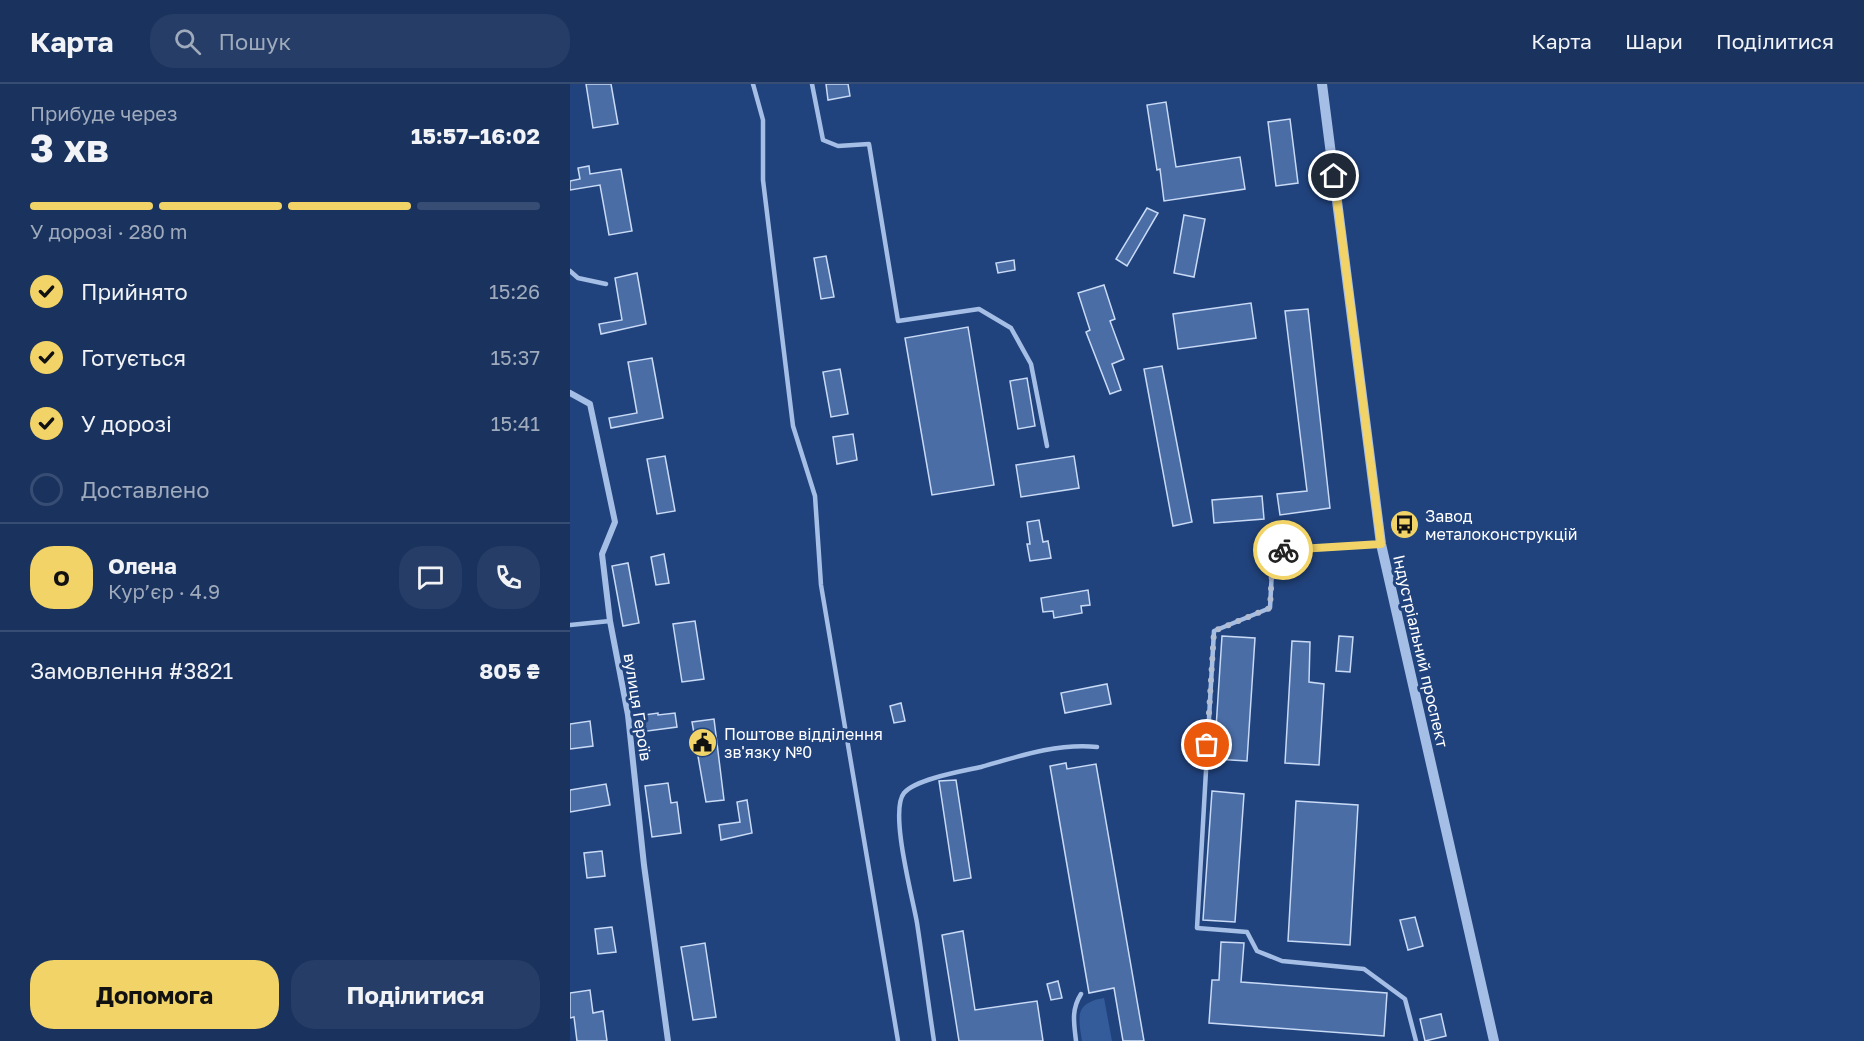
<!DOCTYPE html>
<html lang="uk">
<meta charset="utf-8">
<style>
body{margin:0;font-family:"Golos Text",sans-serif;background:#263e67;color:#f1f3f6;height:100vh;display:flex;flex-direction:column;font-size:22px;white-space:nowrap}
*{box-sizing:border-box;margin:0}
p{font-size:20px;color:#9faabc}
.icon{flex:none;width:33px;height:33px;fill:none;stroke:currentColor;stroke-width:2;stroke-linecap:round;stroke-linejoin:round}
.map{position:relative;flex:1;overflow:hidden}
.drawer{display:flex;flex-direction:column;background:#19325e;width:570px}
.drawer>*{flex:none}
.pin{position:absolute;display:grid;place-items:center;width:51px;height:51px;color:#fff;margin:-26px;border:3px solid #fff;border-radius:50%;box-shadow:0 2px 6px #0007}
.courier{position:absolute;display:grid;place-items:center;width:60px;height:60px;margin:-30px;border:4px solid #f2d367;border-radius:50%;background:#fff;color:#222;box-shadow:0 2px 8px #0007}
.overview em{font-style:normal;font-weight:700}
.overview div{display:flex;flex-direction:column-reverse}
.overview{display:flex;align-items:center;justify-content:space-between;height:102px;padding:0 30px}
h1{font-size:39px;font-weight:700;line-height:45px}
.bar{display:grid;grid-template-columns:repeat(4,1fr);gap:9px 6px;align-content:center;height:72px;padding:0 30px}
.bar i{height:8px;border-radius:4px;background:#374d73}
.bar .current{background:#f2d367}
.bar p{grid-column:span 4}
.line{display:flex;align-items:center;gap:15px;padding:0 30px;border-top:2px solid #374d73}
.line div{flex:1}
.round{display:grid;place-items:center;flex:none;width:63px;height:63px;border-radius:24px;background:#263e67}
ol{padding:0 30px;list-style:none}
li{display:flex;align-items:center;gap:18px;height:66px}
li p{margin-inline-start:auto}
li .icon{padding:6px;border-radius:50%;background:#f2d367;color:#111;stroke-width:4}
li:last-child{color:#9faabc}
li i{width:33px;height:33px;border:3px solid #374d73;border-radius:50%}
.cta{display:flex;gap:12px;margin-top:auto;padding:12px 30px}
.cta a{flex:1;height:69px;border-radius:24px;background:#f2d367;color:#111;font-size:24px;font-weight:700;line-height:69px;text-align:center}
.cta a+a{background:#263e67;color:#f1f3f6}
header{display:flex;align-items:center;gap:36px;box-sizing:border-box;height:84px;padding:0 30px;background:#19325e;border-bottom:2px solid #374d73}
header strong{font-size:28px}
nav{display:flex;gap:33px;margin-inline-start:auto;font-size:21px}
.search{width:420px;height:54px;background:#263e67;display:flex;align-items:center;gap:15px;box-sizing:border-box;padding:0 21px;border-radius:24px;color:#9faabc;font-size:22px}
main{display:flex;flex:1;min-height:0}
.map>svg:first-child{display:block}
.green{fill:#345c9b}
.building{fill:#4a6da6;stroke:#c8daf5;stroke-width:1.5}
.lines{fill:none;stroke-linecap:round;stroke-linejoin:round}
.service{stroke:#a5bee6;stroke-width:4.5}
.minor{stroke:#a5bee6;stroke-width:6}
.tertiary{stroke:#a5bee6;stroke-width:10}
.done{stroke:#b1bdd2;stroke-width:6;stroke-dasharray:0 10.8}
.route{stroke:#f2d367;stroke-width:8}
.labels{text-anchor:middle;stroke-width:6;stroke-linejoin:round;paint-order:stroke}
.poi-label{font-size:16px;fill:#fff;stroke:#21437d;text-anchor:start}
.street-label{font-size:16px;fill:#fff;stroke:#21437d}
</style>
<header>
<strong>Карта</strong>
<div class="search"><svg class="icon" aria-label="search" viewBox="0 0 24 24"><circle cx="10" cy="10" r="6"/><path d="M15 15l6 6"/></svg>Пошук</div>
<nav><a>Карта</a><a>Шари</a><a>Поділитися</a></nav>
</header>
<main>
<section class="drawer">
<div class="overview"><div><h1>3 хв</h1><p>Прибуде через</p></div><em>15:57–16:02</em></div>
<div class="bar"><i class="current"></i><i class="current"></i><i class="current"></i><i></i><p>У дорозі · 280 m</p></div>
<ol>
<li><svg class="icon" aria-label="check" viewBox="0 0 24 24"><path d="M5 12l5 5 9-10"/></svg>Прийнято<p>15:26</p></li>
<li><svg class="icon" aria-label="check" viewBox="0 0 24 24"><path d="M5 12l5 5 9-10"/></svg>Готується<p>15:37</p></li>
<li><svg class="icon" aria-label="check" viewBox="0 0 24 24"><path d="M5 12l5 5 9-10"/></svg>У дорозі<p>15:41</p></li>
<li><i></i>Доставлено</li>
</ol>
<div class="line" style="height:108px"><b class="round" style="background:#f2d367;color:#111">О</b><div><b>Олена</b><p>Кур’єр · 4.9</p></div><a class="round"><svg class="icon" aria-label="chat" viewBox="0 0 24 24"><path d="M4 5h16v11H9l-5 4z"/></svg></a><a class="round"><svg class="icon" aria-label="phone" viewBox="0 0 24 24"><path d="M5 4h4l2 5-3 2q2 4 5 5l2-3 5 2v4C11 20 4 13 5 4z"/></svg></a></div>
<div class="line" style="height:78px"><div>Замовлення #3821</div><b>805 ₴</b></div>
<div class="cta"><a>Допомога</a><a>Поділитися</a></div>
</section>
<div class="map">
<svg width="1294" height="957" viewBox="0 0 1294 957">
<rect width="100%" height="100%" fill="#21437d"/>
<!-- green -->
<path class="green" d="M534,914L542,957H512C508,932 505,919 534,914Z"/>
<!-- building -->
<g class="building">
<polygon points="16,0 41,0 48,40 23,44"/>
<polygon points="256,0 278,0 280,12 258,16"/>
<polygon points="596,18 606,83 670,73 675,105 594,117 590,85 587,86 577,21"/>
<polygon points="720,35 728,99 706,102 698,38"/>
<polygon points="19,82 20,90 51,85 62,147 39,151 30,101 0,106 0,97 10,95 8,84"/>
<polygon points="577,124 588,129 557,182 546,175"/>
<polygon points="614,131 635,135 624,193 604,189"/>
<polygon points="256,172 264,213 251,215 244,174"/>
<polygon points="444,176 445,186 428,189 426,179"/>
<polygon points="67,189 76,240 31,250 29,240 52,236 45,194"/>
<polygon points="534,201 545,235 540,237 554,275 542,280 551,306 540,310 516,248 520,246 508,209"/>
<polygon points="681,219 686,254 608,265 603,230"/>
<polygon points="738,225 760,424 710,431 707,410 737,407 715,227"/>
<polygon points="398,243 424,401 362,411 335,254"/>
<polygon points="82,274 93,334 41,344 39,334 67,329 58,278"/>
<polygon points="592,282 622,438 603,442 574,285"/>
<polygon points="270,285 278,330 261,333 253,288"/>
<polygon points="457,294 465,342 448,345 440,297"/>
<polygon points="283,350 287,376 267,380 263,353"/>
<polygon points="95,372 105,427 87,430 77,375"/>
<polygon points="504,372 509,404 451,413 446,381"/>
<polygon points="692,412 694,435 644,439 642,416"/>
<polygon points="469,436 473,458 478,457 481,474 460,477 457,460 460,460 457,438"/>
<polygon points="94,470 99,499 86,501 81,473"/>
<polygon points="58,479 69,539 53,542 42,482"/>
<polygon points="518,506 520,521 511,522 512,529 484,534 483,527 473,528 471,514"/>
<polygon points="125,537 134,595 112,598 103,540"/>
<polygon points="652,552 685,554 677,677 644,675"/>
<polygon points="769,552 783,553 780,588 766,587"/>
<polygon points="722,557 740,558 739,598 754,600 749,681 715,679"/>
<polygon points="537,600 541,620 495,629 491,609"/>
<polygon points="331,619 335,637 324,639 320,622"/>
<polygon points="88,629 88,631 105,629 107,643 70,648 67,632"/>
<polygon points="144,635 154,716 136,718 122,638"/>
<polygon points="20,637 23,662 0,665 0,640"/>
<polygon points="496,679 497,685 526,680 574,957 553,957 544,904 519,909 480,682"/>
<polygon points="386,696 401,794 384,797 369,697"/>
<polygon points="98,699 101,719 107,718 111,749 82,753 75,702"/>
<polygon points="36,700 40,721 0,728 0,706"/>
<polygon points="642,707 674,710 665,838 633,836"/>
<polygon points="177,716 182,749 151,756 149,741 170,738 167,718"/>
<polygon points="726,717 788,721 780,861 718,857"/>
<polygon points="32,767 35,792 17,794 14,769"/>
<polygon points="845,833 853,862 838,866 830,836"/>
<polygon points="42,843 46,868 28,870 25,845"/>
<polygon points="393,847 405,926 467,917 473,957 389,957 372,851"/>
<polygon points="651,858 674,859 671,898 817,909 814,952 639,939 642,896 649,896"/>
<polygon points="135,859 146,933 123,936 111,863"/>
<polygon points="488,897 492,914 481,916 477,900"/>
<polygon points="20,906 23,929 33,927 37,957 7,957 4,933 0,934 0,909"/>
<polygon points="871,930 876,952 855,957 850,935"/>
</g>
<g class="lines">
<!-- service -->
<g class="service">
<polyline points="183,0 193,36 193,96 223,342 245,412 251,501 328,957"/>
<polyline points="242,0 253,56 268,62 299,60 328,237 409,225 441,244 461,280 477,362"/>
<polyline points="0,187 8,194 36,200"/>
<polyline points="809,460 703,467 700,524 644,547 627,844 677,848 687,867 712,877 794,885 835,915 846,957"/>
<polyline points="0,541 40,537"/>
<path d="M364,957C358,918 353,878 347,839C343,815 319,727 334,709C346,695 393,687 411,683C449,672 488,659 527,663"/>
<path d="M506,957C504,939 501,926 511,910"/>
</g>
<!-- minor -->
<polyline class="minor" points="0,309 20,320 45,438 32,470 40,537 58,631 74,781 98,957"/>
<!-- tertiary -->
<polyline class="tertiary" points="752,0 811,460 924,957"/>
</g>
<g class="lines">
<!-- done -->
<polyline class="done" points="637,661 644,547 700,524 703,467 713,466"/>
<!-- route -->
<polyline class="route" points="713,466 811,460 764,92"/>
</g>
<!-- icons -->
<defs>
<symbol id="bus-disc" viewBox="-11 -11 22 22"><circle r="9.5" fill="#f2d367" stroke="#21437d"/><path d="M-5-6H5V4H4V6H2V4H-2V6H-4V4H-5ZM-3.5-4V0h7V-4ZM-3.5 1.2v1.5H-2V1.2ZM2 1.2v1.5H3.5V1.2Z" fill="#111"/></symbol>
<symbol id="civic-disc" viewBox="-11 -11 22 22"><circle r="9.5" fill="#f2d367" stroke="#21437d"/><path d="M-.6-6.5H3V-4.5H.6V-3L4-1V1h2V6H-6V1h2V-1L-.6-3ZM-1.2 2.5V6h2.4V2.5Z" fill="#111"/></symbol>
</defs>
<g fill-rule="evenodd">
<use href="#bus-disc" x="818" y="424" width="33" height="33"/>
<use href="#civic-disc" x="116" y="642" width="33" height="33"/>
</g>
<g class="labels">
<!-- poi labels -->
<g class="poi-label">
<text x="855" y="438">Завод<tspan x="855" dy="18">металоконструкцій</tspan></text>
<text x="154" y="656">Поштове відділення<tspan x="154" dy="18">зв'язку №0</tspan></text>
</g>
<!-- street labels -->
<g class="street-label">
<text transform="translate(851 567) rotate(77)" y="6">Індустріальний проспект</text>
<text transform="translate(68 623) rotate(81)" y="6">вулиця Героїв</text>
</g>
</g>
</svg>
<div class="pin" style="left:637px;top:661px;background:#ea580c"><svg class="icon" aria-label="bag" viewBox="0 0 24 24"><path d="M5 8h14l-1 12H6zM9 8a3 3 0 0 1 6 0"/></svg></div>
<div class="pin" style="left:764px;top:92px;background:#1f2937"><svg class="icon" aria-label="home" viewBox="0 0 24 24"><path d="M3 11l9-7 9 7M6 9v11h12V9"/></svg></div>
<div class="courier" style="left:713px;top:466px"><svg class="icon" aria-label="bike" viewBox="0 0 24 24"><circle cx="6" cy="16" r="4"/><circle cx="18" cy="16" r="4"/><path d="M6 16l4-8h5l3 8M10 8l3 8H6M13 5h3"/></svg></div>
</div>
</main>
